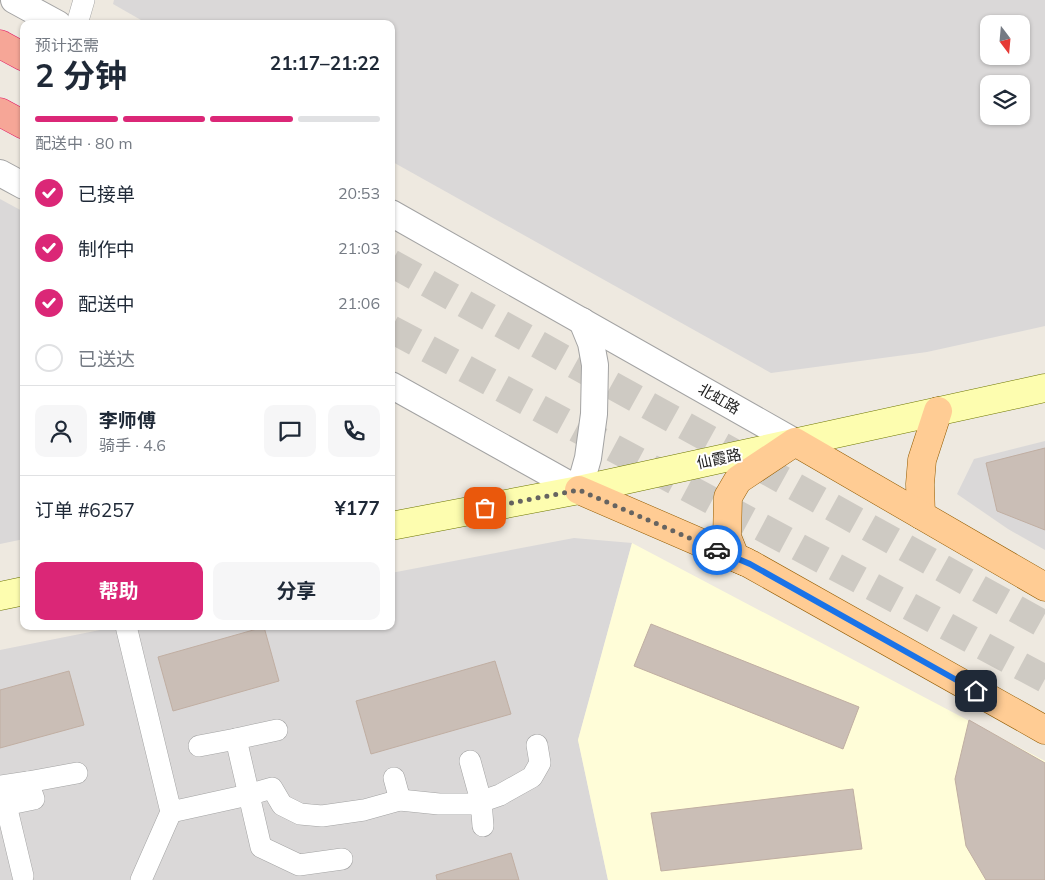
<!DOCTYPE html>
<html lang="zh">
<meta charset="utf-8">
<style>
body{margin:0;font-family:Mulish,"Noto Sans SC",sans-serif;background:#f6f6f7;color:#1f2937;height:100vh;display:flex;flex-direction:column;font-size:19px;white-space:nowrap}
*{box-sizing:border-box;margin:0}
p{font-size:16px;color:#747a83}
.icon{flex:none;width:28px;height:28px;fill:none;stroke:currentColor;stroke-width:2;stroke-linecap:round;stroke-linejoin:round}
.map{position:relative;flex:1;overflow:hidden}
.drawer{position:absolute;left:20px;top:20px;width:375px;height:610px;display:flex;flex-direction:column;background:#fff;border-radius:10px;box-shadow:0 1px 4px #0004}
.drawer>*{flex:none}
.needle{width:32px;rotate:164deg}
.buttons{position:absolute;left:980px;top:15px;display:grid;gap:10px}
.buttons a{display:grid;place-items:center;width:50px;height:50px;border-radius:10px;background:#fff;box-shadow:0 1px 4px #0004;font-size:25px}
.pin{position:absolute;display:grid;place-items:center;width:42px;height:42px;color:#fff;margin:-21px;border-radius:10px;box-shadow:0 2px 8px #0006}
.courier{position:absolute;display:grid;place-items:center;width:50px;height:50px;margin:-25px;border:4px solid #1a73e8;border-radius:50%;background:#fff;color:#222;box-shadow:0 1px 6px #0007}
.head em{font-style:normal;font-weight:700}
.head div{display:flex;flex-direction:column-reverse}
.head{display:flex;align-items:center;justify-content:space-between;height:85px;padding:0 15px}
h1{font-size:32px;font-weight:700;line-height:38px}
.bar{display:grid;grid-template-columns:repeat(4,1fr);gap:8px 5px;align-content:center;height:60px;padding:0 15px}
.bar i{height:6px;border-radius:4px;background:#e0e1e3}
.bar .current{background:#db2777}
.bar p{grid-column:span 4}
.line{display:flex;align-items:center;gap:12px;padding:0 15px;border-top:1px solid #e0e1e3}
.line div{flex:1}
.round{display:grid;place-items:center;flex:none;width:52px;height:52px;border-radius:10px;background:#f6f6f7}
ol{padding:0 15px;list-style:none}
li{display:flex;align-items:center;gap:15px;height:55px}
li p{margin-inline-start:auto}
li .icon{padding:5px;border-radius:50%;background:#db2777;color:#fff;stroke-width:4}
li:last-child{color:#747a83}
li i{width:28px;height:28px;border:2px solid #e0e1e3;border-radius:50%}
.cta{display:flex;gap:10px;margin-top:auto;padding:10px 15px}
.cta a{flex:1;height:58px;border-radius:10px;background:#db2777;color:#fff;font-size:20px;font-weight:700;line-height:58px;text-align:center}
.cta a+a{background:#f6f6f7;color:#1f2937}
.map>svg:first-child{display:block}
.residential{fill:#dad8d8;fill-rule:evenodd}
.education{fill:#fffdd8}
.building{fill:#cabeb6;stroke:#c0aea2}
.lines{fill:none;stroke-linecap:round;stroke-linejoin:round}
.trunk-tunnel{stroke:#cecac3;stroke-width:28;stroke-dasharray:28 14;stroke-linecap:butt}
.minor-casing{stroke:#a3a3a3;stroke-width:22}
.tertiary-casing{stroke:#a3a3a3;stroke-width:28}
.secondary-casing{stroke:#6d7500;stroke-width:29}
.primary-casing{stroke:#935c00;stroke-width:29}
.trunk-casing{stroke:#e11865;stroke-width:29}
.minor{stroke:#fff;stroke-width:21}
.tertiary{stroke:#fff;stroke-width:26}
.secondary{stroke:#fdfdaf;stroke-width:28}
.primary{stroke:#ffcc94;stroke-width:28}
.trunk{stroke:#f6a697;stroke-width:28}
.done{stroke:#666461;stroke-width:5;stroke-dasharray:0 9}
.route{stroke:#1a73e8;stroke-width:6}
.labels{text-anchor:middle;stroke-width:4;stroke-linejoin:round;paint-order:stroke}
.street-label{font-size:15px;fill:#1c1c1c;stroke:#fff}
</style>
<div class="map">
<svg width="1045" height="880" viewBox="0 0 1045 880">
<rect width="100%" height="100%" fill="#eee9e0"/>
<!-- residential -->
<g class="residential">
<path d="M114,0H1045V326L927,352L771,373L391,161V24H148L113,4ZM989,24H1021V56H989ZM989,84H1021V116H989Z"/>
<polygon points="0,199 24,212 24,539 0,544"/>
<polygon points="1045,441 1045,550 1008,529 957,494 974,459"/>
<polygon points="574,538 632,543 578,740 608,880 0,880 0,650 120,626 391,626 391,573"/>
</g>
<!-- education -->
<polygon class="education" points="632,543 1045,761 1045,880 608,880 578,740"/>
<!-- building -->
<g class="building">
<polygon points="1045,448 1045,530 997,511 986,463"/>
<polygon points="651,624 859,707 843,749 634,666"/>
<polygon points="264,627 279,681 173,711 158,657"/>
<polygon points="495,661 511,714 371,754 356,701"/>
<polygon points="69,671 84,725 0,748 0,690"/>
<polygon points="969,720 1045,763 1045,880 986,880 966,846 955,779"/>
<polygon points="853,789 862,849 661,871 651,813"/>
<polygon points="511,853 519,880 437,880 436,875"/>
</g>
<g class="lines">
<!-- trunk-tunnel -->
<g class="trunk-tunnel">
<polyline points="391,263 1045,625"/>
<polyline points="391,329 1045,679"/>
</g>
<defs>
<g id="minor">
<polyline points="77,24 84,0"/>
<polyline points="126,626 171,812 248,795 272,788 282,805 300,814 322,816 364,810 400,800 439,804 474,804 500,795 532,777 540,763 537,745"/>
<polyline points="277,730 236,739 261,847 299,865 342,859"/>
<polyline points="199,746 236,739"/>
<polyline points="470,761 481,801 483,826"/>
<polyline points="394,778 400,800"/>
<polyline points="28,782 77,773"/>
<polyline points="0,786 28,782 34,799 0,806"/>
<polyline points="6,805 23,876"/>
<polyline points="141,880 171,812"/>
</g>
<g id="tertiary">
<polyline points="14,0 58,24"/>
<polyline points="0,173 24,186"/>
<polyline points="391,213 795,442"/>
<polyline points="391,385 579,490 588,458 594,414 595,365 591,343 582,321"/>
</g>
<g id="secondary">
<polyline points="391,526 579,490 1045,388"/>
<polyline points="0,596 24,591"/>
</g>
<g id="primary">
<polyline points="579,490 750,564 1045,730"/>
<polyline points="921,515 920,484 922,460 938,411"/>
<polyline points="746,562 735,557 727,537 728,497 738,480 795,442 1045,587"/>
</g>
<g id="trunk">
<polyline points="0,44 24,57"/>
<polyline points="0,112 24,125"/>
</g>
</defs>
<!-- minor casing -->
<use href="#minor" class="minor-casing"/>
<!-- tertiary casing -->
<use href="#tertiary" class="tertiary-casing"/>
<!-- secondary casing -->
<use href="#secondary" class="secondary-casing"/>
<!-- primary casing -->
<use href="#primary" class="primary-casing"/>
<!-- trunk casing -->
<use href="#trunk" class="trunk-casing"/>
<!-- minor -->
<use href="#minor" class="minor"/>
<!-- tertiary -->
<use href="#tertiary" class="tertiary"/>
<!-- secondary -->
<use href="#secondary" class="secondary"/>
<!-- primary -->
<use href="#primary" class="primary"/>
<!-- trunk -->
<use href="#trunk" class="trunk"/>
</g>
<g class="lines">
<!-- done -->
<polyline class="done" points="485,508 579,490 717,550"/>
<!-- route -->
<polyline class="route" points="717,550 750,564 976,691"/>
</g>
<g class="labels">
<!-- street labels -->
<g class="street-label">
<text transform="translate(719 399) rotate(30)" y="5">北虹路</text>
<text transform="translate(719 459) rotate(-12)" y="5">仙霞路</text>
</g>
</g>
</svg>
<div class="buttons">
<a><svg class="needle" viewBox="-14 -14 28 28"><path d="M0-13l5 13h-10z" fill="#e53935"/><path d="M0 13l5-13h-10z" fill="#747a83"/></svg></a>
<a><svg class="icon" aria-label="layers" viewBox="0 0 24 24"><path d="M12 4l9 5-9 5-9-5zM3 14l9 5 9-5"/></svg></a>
</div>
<div class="pin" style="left:485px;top:508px;background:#ea580c"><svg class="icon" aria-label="bag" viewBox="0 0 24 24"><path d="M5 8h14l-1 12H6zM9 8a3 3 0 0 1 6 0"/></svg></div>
<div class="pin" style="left:976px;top:691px;background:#1f2937"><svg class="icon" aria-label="home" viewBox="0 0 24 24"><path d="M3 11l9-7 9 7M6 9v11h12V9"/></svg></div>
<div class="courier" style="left:717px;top:550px"><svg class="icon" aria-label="car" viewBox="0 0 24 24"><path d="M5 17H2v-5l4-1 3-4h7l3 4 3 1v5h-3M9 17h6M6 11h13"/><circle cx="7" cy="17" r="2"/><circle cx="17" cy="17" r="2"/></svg></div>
<section class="drawer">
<div class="head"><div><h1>2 分钟</h1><p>预计还需</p></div><em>21:17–21:22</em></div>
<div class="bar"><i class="current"></i><i class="current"></i><i class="current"></i><i></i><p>配送中 · 80 m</p></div>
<ol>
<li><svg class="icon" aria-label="check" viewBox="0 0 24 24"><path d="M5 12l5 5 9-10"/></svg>已接单<p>20:53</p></li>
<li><svg class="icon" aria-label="check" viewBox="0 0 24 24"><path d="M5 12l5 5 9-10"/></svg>制作中<p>21:03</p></li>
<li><svg class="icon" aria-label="check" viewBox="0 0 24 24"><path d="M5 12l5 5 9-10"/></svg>配送中<p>21:06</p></li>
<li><i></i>已送达</li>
</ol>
<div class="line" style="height:90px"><a class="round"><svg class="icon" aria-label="person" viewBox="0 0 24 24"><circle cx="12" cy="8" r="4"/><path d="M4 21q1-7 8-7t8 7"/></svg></a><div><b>李师傅</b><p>骑手 · 4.6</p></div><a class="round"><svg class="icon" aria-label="chat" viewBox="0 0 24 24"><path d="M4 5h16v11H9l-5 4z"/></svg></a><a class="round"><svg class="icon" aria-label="phone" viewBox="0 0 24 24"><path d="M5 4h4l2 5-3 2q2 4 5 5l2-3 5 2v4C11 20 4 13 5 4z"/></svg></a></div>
<div class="line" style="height:65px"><div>订单 #6257</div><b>¥177</b></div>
<div class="cta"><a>帮助</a><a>分享</a></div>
</section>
</div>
